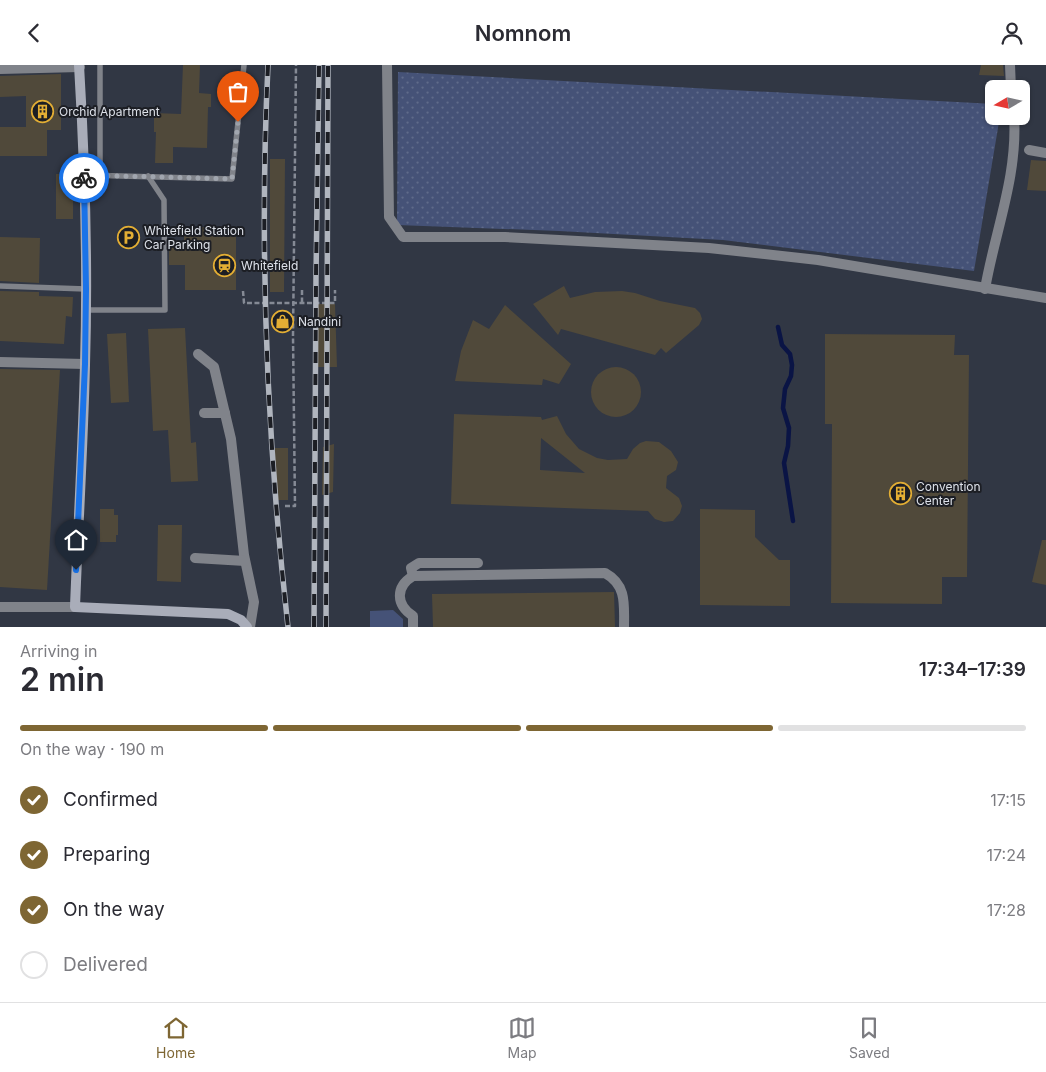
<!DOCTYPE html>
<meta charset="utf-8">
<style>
body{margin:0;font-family:Inter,sans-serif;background:#f7f7f7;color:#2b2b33;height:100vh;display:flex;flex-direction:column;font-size:19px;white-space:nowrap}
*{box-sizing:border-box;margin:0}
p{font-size:16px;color:#7c7c81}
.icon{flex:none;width:28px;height:28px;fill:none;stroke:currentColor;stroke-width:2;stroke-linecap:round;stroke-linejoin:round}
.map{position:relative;height:562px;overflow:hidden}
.drawer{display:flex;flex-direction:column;background:#fff;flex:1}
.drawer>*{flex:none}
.needle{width:32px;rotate:261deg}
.fabs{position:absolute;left:985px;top:15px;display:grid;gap:10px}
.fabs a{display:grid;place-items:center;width:45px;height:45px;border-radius:8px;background:#fff;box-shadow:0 1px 4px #0004;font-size:25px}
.pin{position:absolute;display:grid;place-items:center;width:42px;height:42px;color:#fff;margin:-51px -21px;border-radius:50% 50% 50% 0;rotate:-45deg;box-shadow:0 0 5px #0007}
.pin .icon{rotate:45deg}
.courier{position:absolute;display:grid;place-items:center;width:50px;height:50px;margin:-25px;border:4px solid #1a73e8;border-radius:50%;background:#fff;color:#222;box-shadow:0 1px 6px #0007}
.head em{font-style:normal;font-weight:600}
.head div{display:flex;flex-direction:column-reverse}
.head{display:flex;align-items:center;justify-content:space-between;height:85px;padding:0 20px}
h1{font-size:32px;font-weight:600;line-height:38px}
.bar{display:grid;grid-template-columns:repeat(4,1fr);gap:8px 5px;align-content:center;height:60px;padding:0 20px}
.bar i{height:6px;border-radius:4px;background:#e1e1e2}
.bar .active{background:#7e6633}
.bar p{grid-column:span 4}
ol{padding:0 20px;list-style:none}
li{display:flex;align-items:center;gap:15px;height:55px}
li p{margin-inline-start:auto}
li .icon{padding:5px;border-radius:50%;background:#7e6633;color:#fff;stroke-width:4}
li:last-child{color:#7c7c81}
li i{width:28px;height:28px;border:2px solid #e1e1e2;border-radius:50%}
header{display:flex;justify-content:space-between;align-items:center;height:65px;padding:0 20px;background:#fff;font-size:22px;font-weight:600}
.dock{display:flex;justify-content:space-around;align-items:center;height:70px;border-top:1px solid #e1e1e2;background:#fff;font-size:14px;color:#7c7c81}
.dock a{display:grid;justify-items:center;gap:2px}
.dock .active{color:#7e6633}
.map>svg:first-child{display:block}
.grass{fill:url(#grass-dots)}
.green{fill:#455277}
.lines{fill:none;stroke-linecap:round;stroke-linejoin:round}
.stream{stroke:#0a1445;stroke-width:4.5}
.building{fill:#50493a;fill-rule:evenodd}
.path{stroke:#858a95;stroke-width:2.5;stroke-dasharray:5 2.5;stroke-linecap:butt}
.lane{stroke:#80838a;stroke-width:5.5}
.street{stroke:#80838a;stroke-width:10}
.secondary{stroke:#a9adb9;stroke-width:10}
.rail-casing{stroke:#b0b5be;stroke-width:5.5}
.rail{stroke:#1c1e24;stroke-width:4;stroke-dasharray:11;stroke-linecap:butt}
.done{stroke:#a1a6af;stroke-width:5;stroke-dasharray:0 9}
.route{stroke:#1a73e8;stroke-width:6}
.labels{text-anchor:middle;stroke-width:4;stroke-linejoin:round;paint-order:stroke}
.poi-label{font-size:12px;fill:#dde1e9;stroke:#1c1e24;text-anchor:start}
</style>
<header><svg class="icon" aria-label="back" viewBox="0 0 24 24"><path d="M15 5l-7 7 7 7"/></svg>Nomnom<svg class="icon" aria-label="person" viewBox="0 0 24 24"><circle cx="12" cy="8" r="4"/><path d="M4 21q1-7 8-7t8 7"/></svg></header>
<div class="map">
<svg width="1046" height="562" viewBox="0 0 1046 562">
<defs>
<pattern id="grass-dots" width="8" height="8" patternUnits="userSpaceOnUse" patternTransform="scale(1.25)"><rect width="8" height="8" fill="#455277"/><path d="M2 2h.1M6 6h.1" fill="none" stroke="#5f6b8a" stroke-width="1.8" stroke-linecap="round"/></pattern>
</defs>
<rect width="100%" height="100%" fill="#313744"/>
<!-- grass -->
<polygon class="grass" points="398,7 994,39 994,51 1000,51 974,206 723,175 559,166 397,160"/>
<!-- green -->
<polygon class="green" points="393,545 403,554 403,562 370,562 370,546"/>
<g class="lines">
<!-- stream -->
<polyline class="stream" points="778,262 782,280 790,289 792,300 791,311 785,324 783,343 789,363 788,381 784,398 793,456"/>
</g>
<!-- building -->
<g class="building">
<polygon points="183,0 200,0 199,28 211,29 211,42 208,42 207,83 173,82 173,98 155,98 156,67 154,67 154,48 181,49"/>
<polygon points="981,0 1003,0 1004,11 979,10"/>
<polygon points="61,9 61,65 47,65 47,91 0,91 0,62 26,62 26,31 0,32 0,11"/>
<polygon points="270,94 285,94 284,227 270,227"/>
<polygon points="1031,95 1046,96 1046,126 1027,125"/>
<rect x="56" y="109" width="17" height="45"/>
<polygon points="184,162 236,162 236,225 185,225 185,200 169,200 169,182 184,183"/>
<polygon points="0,172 40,173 39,218 0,216"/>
<polygon points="564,221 570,233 595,227 622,226 635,228 660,236 695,243 700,248 702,254 699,260 666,288 661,283 655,290 561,264 558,270 533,239"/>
<polygon points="0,226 39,227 39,231 73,232 72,252 66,251 64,279 0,276"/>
<polygon points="317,239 335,239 337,302 318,302"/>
<polygon points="505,240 571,299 559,319 543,314 542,320 455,316 461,286 473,255 489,264"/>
<polygon points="185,263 191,378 196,377 198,416 171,417 168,365 153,366 148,264"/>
<polygon points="126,268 129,337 111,338 107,269"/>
<polygon points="825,269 955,270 954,290 969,290 967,512 942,512 942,539 831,538 832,359 825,359"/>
<circle cx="616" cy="327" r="25"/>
<polygon points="0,304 60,305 47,525 0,522"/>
<path d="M454,349L541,352L542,355L557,351L566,369L579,384L597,393L608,395L627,394L633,384L640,378L646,376L659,377L671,386L678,397L676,405L667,411L666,423L679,433L682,441L680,448L673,456L664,457L655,454L648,446L451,439ZM541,373L585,408L540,405Z"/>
<polygon points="334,379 333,427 322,430 323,382"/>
<rect x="275" y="383" width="13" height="52"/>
<polygon points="100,444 114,444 114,450 118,450 118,470 116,470 116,477 100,477"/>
<polygon points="700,444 755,445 755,472 779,495 790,495 790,541 700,540"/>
<polygon points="158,460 182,460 181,517 157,516"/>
<polygon points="1042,475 1046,475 1046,520 1032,517"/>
<polygon points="614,527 615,562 433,562 432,529"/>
</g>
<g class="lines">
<!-- path -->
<g class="path">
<polyline points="302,225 302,238"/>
<polyline points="243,226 244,238 335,238 335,225"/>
<polyline points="285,441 295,441 293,271 296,0"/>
</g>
<!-- lane -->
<g class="lane">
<polyline points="100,0 100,111"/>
<polyline points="84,110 232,114 244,0"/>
<polyline points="0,221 86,224"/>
<polyline points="86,245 165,245 164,135 148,111"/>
</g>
<!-- street -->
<g class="street">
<polyline points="387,0 389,152 403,172 505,172 709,183 818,195 1046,233"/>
<polyline points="1010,0 1011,24"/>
<polyline points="0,4 80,2"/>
<polyline points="1029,85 1046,88"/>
<path d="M985,224C995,166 1018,111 1014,51"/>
<polyline points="198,289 214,302 231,374 244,490 254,537 250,562"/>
<polyline points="0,297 85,299"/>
<polyline points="204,348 225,348"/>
<polyline points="195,493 245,496"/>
<polyline points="413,511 411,503 419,498 478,498"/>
<polyline points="0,542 75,542"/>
<path d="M413,562V551C396,540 395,522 413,511L605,508C627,520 624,540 624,562"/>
</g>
<!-- secondary -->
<path class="secondary" d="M79,0C85,100 88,200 85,300C83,381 78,462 75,542L228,549L241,555L247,562"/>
<defs>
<g id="rail">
<path d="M268,0C259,187 267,376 288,562"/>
<polyline points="314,562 316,211 319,0"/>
<polyline points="326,562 328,0"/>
</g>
</defs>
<!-- rail casing -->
<use href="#rail" class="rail-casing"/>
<!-- rail -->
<use href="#rail" class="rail"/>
</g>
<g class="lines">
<!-- done -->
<polyline class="done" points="84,113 84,110 232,114 238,57"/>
<!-- route -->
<polyline class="route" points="76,505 85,299 86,224 84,113"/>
</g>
<!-- icons -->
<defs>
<symbol id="building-ring" viewBox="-11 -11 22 22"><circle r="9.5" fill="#1c1e24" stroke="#e3ae34" stroke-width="1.5"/><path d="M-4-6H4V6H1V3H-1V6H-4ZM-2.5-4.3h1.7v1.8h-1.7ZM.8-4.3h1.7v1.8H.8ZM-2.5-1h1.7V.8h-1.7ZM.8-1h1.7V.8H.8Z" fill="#e3ae34"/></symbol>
<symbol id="parking-ring" viewBox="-11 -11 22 22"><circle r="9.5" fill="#1c1e24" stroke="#e3ae34" stroke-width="1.5"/><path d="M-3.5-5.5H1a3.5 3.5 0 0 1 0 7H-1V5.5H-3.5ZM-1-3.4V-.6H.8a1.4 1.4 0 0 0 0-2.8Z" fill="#e3ae34"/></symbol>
<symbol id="station-ring" viewBox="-11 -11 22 22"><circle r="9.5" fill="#1c1e24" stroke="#e3ae34" stroke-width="1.5"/><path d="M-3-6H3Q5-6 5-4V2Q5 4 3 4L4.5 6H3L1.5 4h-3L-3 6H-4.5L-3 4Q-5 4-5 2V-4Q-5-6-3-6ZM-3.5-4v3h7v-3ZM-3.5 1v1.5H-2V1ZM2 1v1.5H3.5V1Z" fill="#e3ae34"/></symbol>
<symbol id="shop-ring" viewBox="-11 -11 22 22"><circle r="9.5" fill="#1c1e24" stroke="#e3ae34" stroke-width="1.5"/><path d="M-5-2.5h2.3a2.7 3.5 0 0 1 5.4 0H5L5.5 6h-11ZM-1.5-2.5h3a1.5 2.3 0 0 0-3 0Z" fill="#e3ae34"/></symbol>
</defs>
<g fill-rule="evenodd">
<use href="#building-ring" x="30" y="34" width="25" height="25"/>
<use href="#parking-ring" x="116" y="160" width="25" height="25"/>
<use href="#station-ring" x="212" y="188" width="25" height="25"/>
<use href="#shop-ring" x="270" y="244" width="25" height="25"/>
<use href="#building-ring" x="888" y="416" width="25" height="25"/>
</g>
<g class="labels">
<!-- poi labels -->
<g class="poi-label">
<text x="59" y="51">Orchid Apartment</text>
<text x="144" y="170">Whitefield Station<tspan x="144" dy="14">Car Parking</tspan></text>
<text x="241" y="205">Whitefield</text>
<text x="298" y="261">Nandini</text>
<text x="916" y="426">Convention<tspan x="916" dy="14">Center</tspan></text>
</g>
</g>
</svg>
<div class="fabs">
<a><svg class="needle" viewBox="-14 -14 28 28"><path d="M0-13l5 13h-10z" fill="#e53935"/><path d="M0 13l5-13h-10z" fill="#7c7c81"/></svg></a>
</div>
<div class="pin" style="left:238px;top:57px;background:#ea580c"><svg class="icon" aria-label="bag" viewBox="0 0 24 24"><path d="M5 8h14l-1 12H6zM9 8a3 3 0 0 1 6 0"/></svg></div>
<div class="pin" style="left:76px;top:505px;background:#1f2937"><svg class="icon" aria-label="home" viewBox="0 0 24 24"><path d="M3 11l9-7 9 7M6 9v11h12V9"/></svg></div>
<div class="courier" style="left:84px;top:113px"><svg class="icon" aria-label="bike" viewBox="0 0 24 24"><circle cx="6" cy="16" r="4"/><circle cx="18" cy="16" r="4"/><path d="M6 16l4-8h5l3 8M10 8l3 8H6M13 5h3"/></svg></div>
</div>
<section class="drawer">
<div class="head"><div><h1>2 min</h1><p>Arriving in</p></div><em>17:34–17:39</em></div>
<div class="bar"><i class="active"></i><i class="active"></i><i class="active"></i><i></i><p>On the way · 190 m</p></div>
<ol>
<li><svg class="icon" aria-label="check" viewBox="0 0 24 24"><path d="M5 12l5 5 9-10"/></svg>Confirmed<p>17:15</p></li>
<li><svg class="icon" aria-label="check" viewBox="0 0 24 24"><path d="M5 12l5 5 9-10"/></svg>Preparing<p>17:24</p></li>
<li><svg class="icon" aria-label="check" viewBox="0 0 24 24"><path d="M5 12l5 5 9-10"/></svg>On the way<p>17:28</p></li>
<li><i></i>Delivered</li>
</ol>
</section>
<nav class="dock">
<a class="active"><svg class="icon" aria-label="home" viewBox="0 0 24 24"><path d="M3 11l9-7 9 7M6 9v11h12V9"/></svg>Home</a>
<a><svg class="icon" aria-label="map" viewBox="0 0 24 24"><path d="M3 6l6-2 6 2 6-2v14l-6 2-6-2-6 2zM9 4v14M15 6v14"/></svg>Map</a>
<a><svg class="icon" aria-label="saved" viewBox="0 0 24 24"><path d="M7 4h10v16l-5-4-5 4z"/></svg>Saved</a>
</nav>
